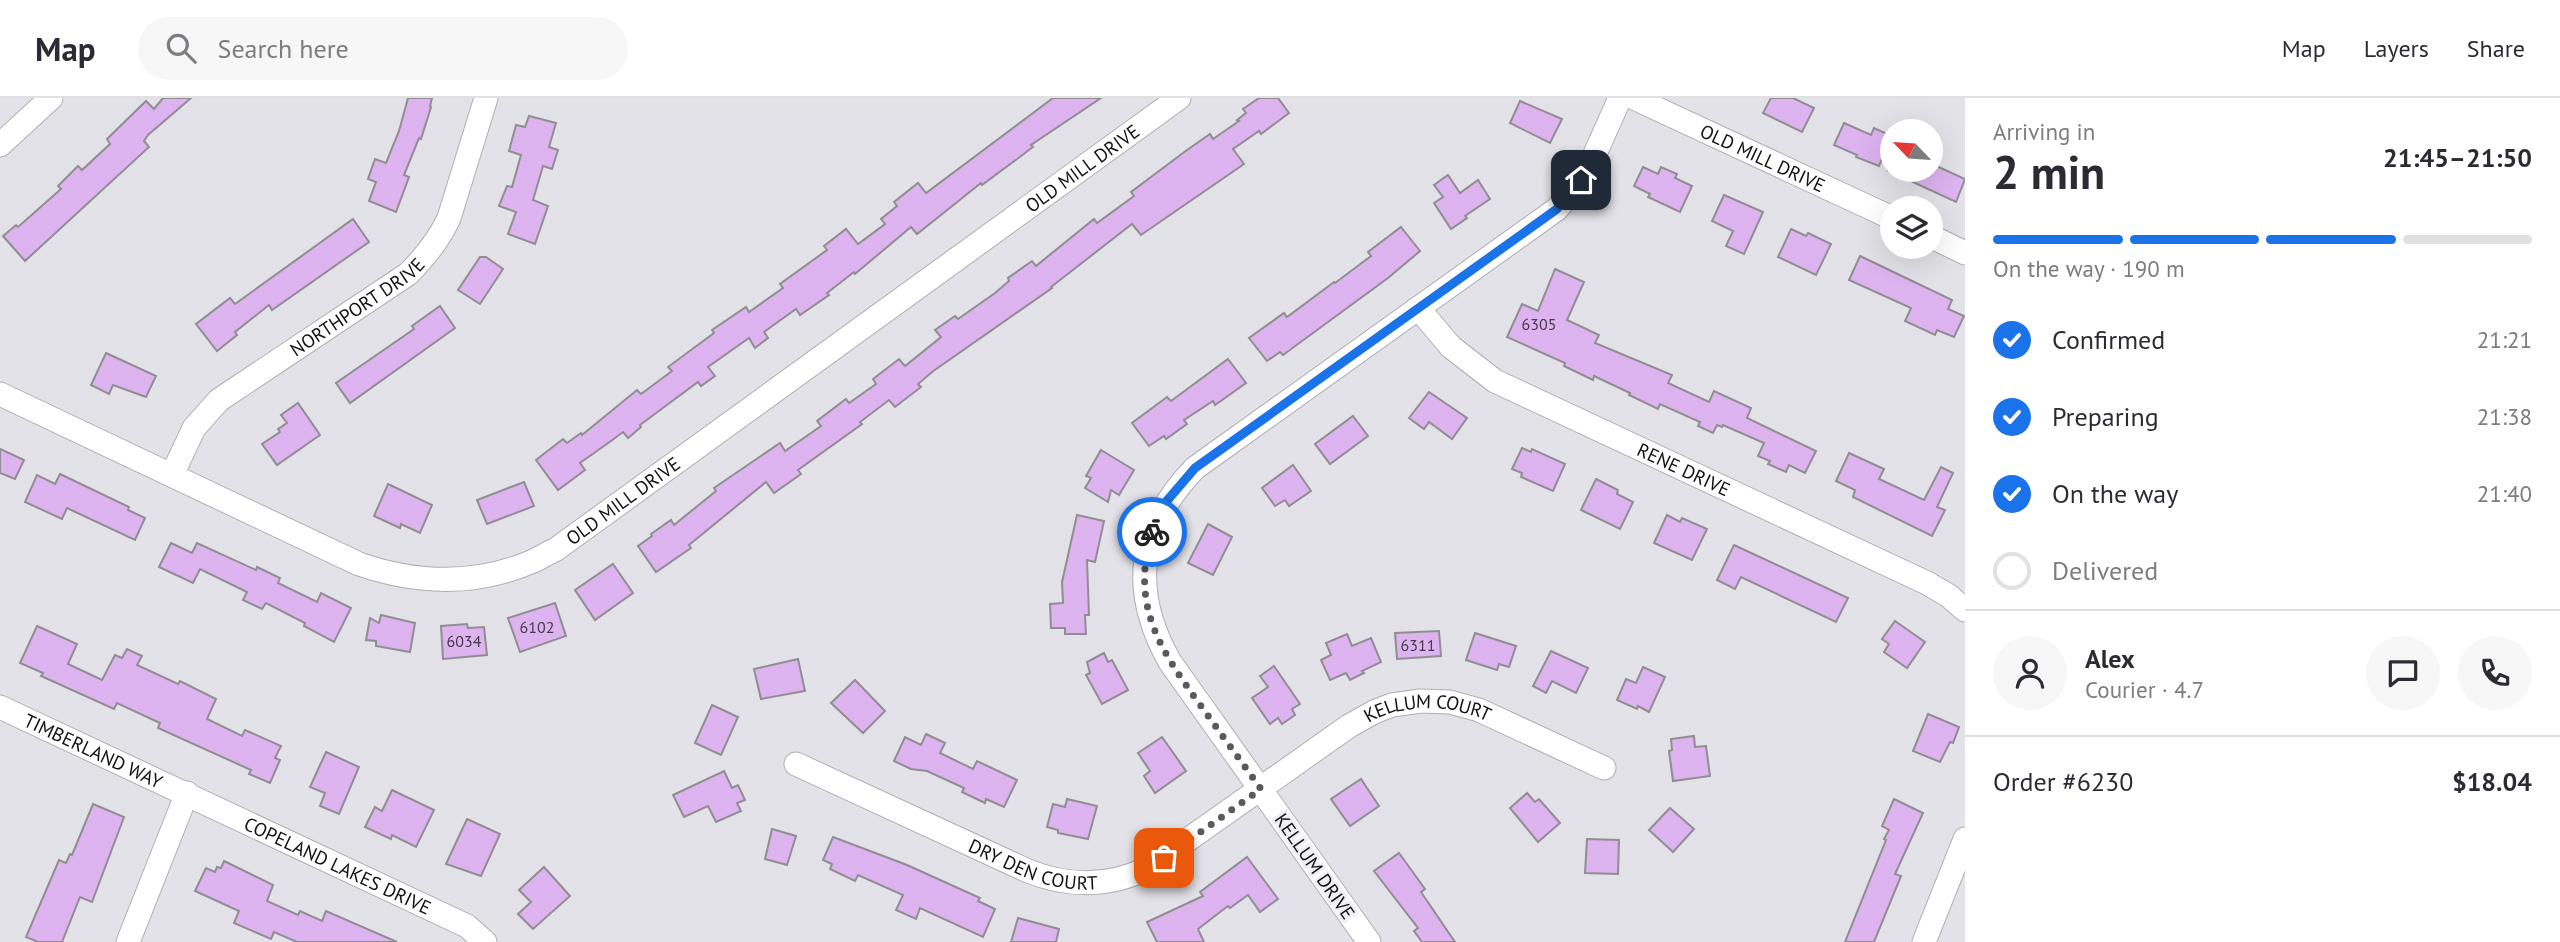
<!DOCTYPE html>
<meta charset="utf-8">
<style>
body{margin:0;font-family:"PT Sans",sans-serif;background:#f7f7f7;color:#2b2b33;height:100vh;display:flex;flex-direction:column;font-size:26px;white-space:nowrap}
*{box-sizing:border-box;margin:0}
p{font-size:23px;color:#7c7c81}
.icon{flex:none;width:38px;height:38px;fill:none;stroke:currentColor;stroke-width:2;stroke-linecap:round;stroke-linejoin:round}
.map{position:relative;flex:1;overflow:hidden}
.side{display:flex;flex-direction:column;background:#fff;width:595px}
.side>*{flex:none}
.needle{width:46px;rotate:295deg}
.controls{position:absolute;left:1880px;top:21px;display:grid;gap:14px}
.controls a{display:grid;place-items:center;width:63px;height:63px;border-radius:50%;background:#fff;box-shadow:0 7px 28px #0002;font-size:35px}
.pin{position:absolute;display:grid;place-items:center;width:60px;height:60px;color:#fff;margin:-30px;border-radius:14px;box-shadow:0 4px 10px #0006}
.courier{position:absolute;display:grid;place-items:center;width:70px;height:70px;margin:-35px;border:5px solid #1a73e8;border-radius:50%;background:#fff;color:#222;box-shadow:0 2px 9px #0007}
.headline em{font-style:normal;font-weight:800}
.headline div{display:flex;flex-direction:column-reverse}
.headline{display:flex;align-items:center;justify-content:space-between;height:119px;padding:0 28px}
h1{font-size:46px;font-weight:800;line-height:52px}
.bar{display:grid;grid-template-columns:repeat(4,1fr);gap:10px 7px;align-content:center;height:84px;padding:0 28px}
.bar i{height:9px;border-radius:5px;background:#e1e1e2}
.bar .current{background:#1a73e8}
.bar p{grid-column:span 4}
.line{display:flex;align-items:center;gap:18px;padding:0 28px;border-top:2px solid #e1e1e2}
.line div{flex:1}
.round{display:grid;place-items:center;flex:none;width:74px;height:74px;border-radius:37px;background:#f7f7f7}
ol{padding:0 28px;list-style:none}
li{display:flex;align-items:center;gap:21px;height:77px}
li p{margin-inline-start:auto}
li .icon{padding:7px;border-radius:50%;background:#1a73e8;color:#fff;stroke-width:4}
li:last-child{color:#7c7c81}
li i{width:38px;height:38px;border:4px solid #e1e1e2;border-radius:50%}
header{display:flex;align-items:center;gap:42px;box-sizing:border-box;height:98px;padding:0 35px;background:#fff;border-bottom:2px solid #e1e1e2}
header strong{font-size:33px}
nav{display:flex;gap:38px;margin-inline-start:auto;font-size:24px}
.search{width:490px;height:63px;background:#f7f7f7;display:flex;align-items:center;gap:18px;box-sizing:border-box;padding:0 24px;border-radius:38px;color:#7c7c81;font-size:26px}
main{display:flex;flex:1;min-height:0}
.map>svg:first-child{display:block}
.building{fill:#ddb3f0;stroke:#918e93;stroke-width:2}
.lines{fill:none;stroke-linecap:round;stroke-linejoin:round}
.minor-casing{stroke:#aeaeb3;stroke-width:25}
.minor{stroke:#fff;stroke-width:23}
.done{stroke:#5a5a5e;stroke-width:7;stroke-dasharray:0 12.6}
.route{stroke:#1a73e8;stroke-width:9}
.labels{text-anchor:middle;stroke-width:6;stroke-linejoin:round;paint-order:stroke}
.number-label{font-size:16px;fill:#443a4a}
.street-label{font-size:19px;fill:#111113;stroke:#f0eff5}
</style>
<header>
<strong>Map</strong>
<div class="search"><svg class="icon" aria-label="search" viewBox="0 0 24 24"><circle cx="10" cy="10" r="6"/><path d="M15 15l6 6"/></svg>Search here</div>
<nav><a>Map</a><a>Layers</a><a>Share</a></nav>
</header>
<main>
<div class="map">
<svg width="1965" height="844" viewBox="0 0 1965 844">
<rect width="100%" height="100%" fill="#e3e2e8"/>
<!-- building -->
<g class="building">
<polygon points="163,0 191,0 148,37 144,43 149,49 25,163 3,138 16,127 18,129 61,91 58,88 78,68 82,72 110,46 107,41 146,3 154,11"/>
<polygon points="408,0 432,0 430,8 431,9 421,41 419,40 404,77 409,79 396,114 369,103 376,84 368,81 375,61 386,65 399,33"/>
<polygon points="1053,0 1101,0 1031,47 1033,49 982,87 981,85 917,136 911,129 855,176 854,174 827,195 829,197 800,217 796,211 764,234 768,240 755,250 749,240 708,269 715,278 701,288 698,284 640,327 641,329 628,340 623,334 611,343 580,365 585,372 558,392 536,362 563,341 567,345 581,335 582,337 637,292 641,296 672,273 668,269 714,235 712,232 746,209 749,214 783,190 780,186 827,152 824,148 846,131 858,146 885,126 881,121 897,108 894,104 918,85 926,95"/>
<polygon points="1259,0 1278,0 1289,15 1261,36 1259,33 1233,51 1244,66 1141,137 1132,126 1051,189 1052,190 932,274 918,286 921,289 895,309 889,302 860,324 862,326 798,372 801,376 774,395 766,384 689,447 691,450 656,474 638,448 652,438 651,436 671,422 674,427 716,393 714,390 780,345 785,353 821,328 817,323 846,301 849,305 876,286 873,281 899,261 905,268 941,239 935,232 955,218 958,221 995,195 1009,183 1008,180 1032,163 1036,168 1094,121 1097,125 1134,98 1131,94 1187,52 1210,36 1213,41 1239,23 1237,22 1246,15 1243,11"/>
<polygon points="1771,0 1793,0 1814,10 1802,34 1763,15"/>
<polygon points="1520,3 1562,21 1550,45 1510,25"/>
<polygon points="529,18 556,25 549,49 558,52 552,71 543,68 533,102 548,108 535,146 508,136 516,114 499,108 507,88 512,89 521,57 509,53 516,27 525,29"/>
<polygon points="1844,25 1871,37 1874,30 1892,38 1879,68 1856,59 1857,57 1834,47"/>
<polygon points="1930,65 1965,81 1956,104 1887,72 1930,72"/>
<polygon points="1643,69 1658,76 1661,69 1677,76 1675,80 1692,88 1680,114 1648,99 1650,96 1634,88"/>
<polygon points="1448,77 1460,95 1478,82 1490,101 1465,118 1467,120 1451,131 1434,105 1443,99 1434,87"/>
<polygon points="1724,97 1763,114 1744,156 1726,148 1733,133 1712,123"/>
<polygon points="353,121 369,144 272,212 269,207 235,234 237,237 217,253 196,226 230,200 235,206"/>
<polygon points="1401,129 1420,153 1388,180 1283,257 1280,254 1267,263 1249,240 1284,215 1287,219 1334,184 1335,185 1371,158 1368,154"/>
<polygon points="1791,131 1806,138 1808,135 1831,146 1816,177 1778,159"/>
<polygon points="1860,158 1952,202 1948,211 1964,218 1954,239 1937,232 1935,237 1905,223 1911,210 1849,182"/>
<polygon points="480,159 486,159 503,171 480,206 458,192"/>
<polygon points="1555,171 1584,184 1567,222 1599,237 1595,245 1672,277 1668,285 1709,304 1714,293 1751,310 1747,320 1816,353 1805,375 1789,367 1786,374 1768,366 1770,363 1758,358 1764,345 1723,327 1722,329 1717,327 1713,335 1698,328 1700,324 1660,306 1658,311 1629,297 1630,295 1594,278 1593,282 1564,268 1565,265 1507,239 1522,206 1538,213"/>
<polygon points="440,208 455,230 350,305 336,285 414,231 412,228"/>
<polygon points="106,255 156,278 146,299 113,287 109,296 91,287"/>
<polygon points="1228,261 1246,285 1215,307 1213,303 1184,322 1187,326 1166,341 1164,338 1149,348 1132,325 1167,299 1171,303"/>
<polygon points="1429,294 1467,320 1452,341 1429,324 1424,331 1409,320"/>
<polygon points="298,305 320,337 277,367 262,346 280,334 278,331 287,325 281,317"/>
<polygon points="1353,318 1368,338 1330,366 1315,346"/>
<polygon points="1522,350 1531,354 1532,351 1565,366 1553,393 1521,379 1522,375 1512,371"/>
<polygon points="0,351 24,362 15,381 0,375"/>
<polygon points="1101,352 1134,372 1119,397 1111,392 1108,404 1085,390 1091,380 1086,378"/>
<polygon points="1849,355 1884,371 1879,381 1924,402 1941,369 1953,375 1937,409 1945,412 1932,438 1853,399 1855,392 1836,383"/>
<polygon points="1293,367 1311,393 1289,408 1285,402 1275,408 1262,390"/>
<polygon points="60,376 129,409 128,412 145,420 135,442 67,410 62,421 25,404 37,377 55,386"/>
<polygon points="1596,381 1618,392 1617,396 1633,404 1620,431 1581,412"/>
<polygon points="524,384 534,408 487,426 477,402"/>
<polygon points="388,386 432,407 420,435 401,426 400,430 374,418"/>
<polygon points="1077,417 1104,423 1095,464 1087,462 1089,517 1085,517 1086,536 1065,536 1065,530 1051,530 1050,506 1063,505 1062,484"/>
<polygon points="1667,417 1680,424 1682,420 1707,431 1692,462 1654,445"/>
<polygon points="1208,426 1232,439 1213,477 1188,465"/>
<polygon points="171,445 192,455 197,445 256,472 257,469 280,480 278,485 317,504 321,495 351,510 334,544 304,528 305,525 266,505 262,511 243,502 247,494 200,471 193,485 159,469"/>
<polygon points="1734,447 1848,500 1836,524 1741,479 1735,491 1717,482"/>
<polygon points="613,466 633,495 595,522 575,492"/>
<polygon points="555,505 566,538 520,554 508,520"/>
<polygon points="381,517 415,525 410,554 376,548 376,543 366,542 370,520 379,525"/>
<polygon points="1895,523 1925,544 1907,570 1884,554 1889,546 1882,541"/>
<polygon points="467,526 468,530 484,529 487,557 443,561 441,528"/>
<polygon points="37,528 77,546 68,566 102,582 115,557 122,560 127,551 142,558 137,567 178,586 180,583 216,601 207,621 242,638 245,632 281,648 275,660 280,662 270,685 249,676 251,672 158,630 160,625 117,605 114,611 41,578 43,575 20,565"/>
<polygon points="1439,533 1441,558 1397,561 1395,535"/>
<polygon points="1475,535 1516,548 1509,569 1499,566 1497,572 1466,562"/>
<polygon points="1347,536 1352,548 1371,540 1381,564 1362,573 1364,575 1350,582 1346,575 1330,582 1321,562 1331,557 1326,545"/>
<polygon points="1551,553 1588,570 1576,595 1552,583 1546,595 1533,588"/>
<polygon points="1104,555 1108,564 1112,562 1128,592 1102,606 1086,577 1090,575 1087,564"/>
<polygon points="798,561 805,593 761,601 754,571"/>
<polygon points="1274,568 1300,606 1292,611 1295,617 1282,626 1278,620 1270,626 1252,600 1268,589 1260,578"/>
<polygon points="1643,569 1665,579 1649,614 1638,608 1637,611 1617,602 1626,581 1636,585"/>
<polygon points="855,582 885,613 863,635 831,605"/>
<polygon points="712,607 738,619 721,657 695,645"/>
<polygon points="1928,616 1959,629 1953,645 1950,644 1940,664 1913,653"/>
<polygon points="926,636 945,645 940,655 973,671 977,663 1017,682 1004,709 986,701 985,705 962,694 964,690 927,673 911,671 894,663 905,639 921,647"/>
<polygon points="1694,638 1695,649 1706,648 1710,678 1673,683 1669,653 1672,652 1671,641"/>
<polygon points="1162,639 1186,673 1155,695 1144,678 1150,673 1138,655"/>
<polygon points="326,654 359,669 339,716 320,708 325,695 310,689"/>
<polygon points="724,673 732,690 738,687 745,702 737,705 741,713 716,724 708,708 684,719 673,697"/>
<polygon points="1361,681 1379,708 1350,728 1331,701"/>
<polygon points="392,692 434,712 416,749 392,737 391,741 365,729 375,709 382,713"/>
<polygon points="1527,695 1535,704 1539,701 1560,725 1538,744 1510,710"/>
<polygon points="1067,701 1097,708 1088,741 1058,735 1058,732 1047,729 1053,706 1065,709"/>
<polygon points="1894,701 1923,715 1895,776 1901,778 1874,844 1845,844 1886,742 1884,741 1889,732 1882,728"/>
<polygon points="93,706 124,719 92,804 80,799 62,844 38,844 26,839 59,762 66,765 70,756 72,757"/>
<polygon points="1670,710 1694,731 1673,754 1649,732"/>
<polygon points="467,721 500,736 481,778 446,766"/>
<polygon points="772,731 796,738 787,767 765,761"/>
<polygon points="833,739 907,767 980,800 978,803 995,811 983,839 920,810 916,821 896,812 903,797 858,777 855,783 830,771 832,766 823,762"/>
<polygon points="1587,741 1619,742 1618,776 1585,775"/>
<polygon points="1399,755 1425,791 1421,794 1455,844 1422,844 1414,833 1418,830 1374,773"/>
<polygon points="1247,759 1278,801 1260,814 1248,797 1230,810 1228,808 1198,831 1204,844 1157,844 1147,824 1203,798 1200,794"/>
<polygon points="224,763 273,787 267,803 298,817 300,813 322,823 326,813 397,844 297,844 274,834 271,841 234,825 239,813 195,793 206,770 215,774 217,769 221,770"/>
<polygon points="544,769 570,798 533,831 518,816 531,804 519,792"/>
<polygon points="1018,820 1059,831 1056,844 1011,844"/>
</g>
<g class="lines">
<defs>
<g id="minor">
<path id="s1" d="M1634,0L1892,120"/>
<polyline points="0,47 51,0"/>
<polyline points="1930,138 1965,155"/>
<path id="s2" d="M1418,210L1451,249L1495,283L1927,485L1949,498L1965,512"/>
<path id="s3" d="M0,296L359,466C417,486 474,488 531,464C539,461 547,455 555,452L1179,0"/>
<path id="s4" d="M172,377L194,330L219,302L408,176C425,159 439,142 449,120L486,0"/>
<path id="s5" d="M0,609L467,828L485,844"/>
<path id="s6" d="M796,666L1028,773C1068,789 1109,789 1148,770L1349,628L1374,614L1392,607L1421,603L1450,604L1479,612L1604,670"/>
<polyline points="128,844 187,695"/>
<path d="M1369,844L1170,564C1129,492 1138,429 1195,370L1557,111L1586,76L1620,0"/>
<polyline points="1924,844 1965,741"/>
</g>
</defs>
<!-- minor casing -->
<use href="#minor" class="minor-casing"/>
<!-- minor -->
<use href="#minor" class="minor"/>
</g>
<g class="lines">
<!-- done -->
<path class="done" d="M1152,434C1130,508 1160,551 1201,608C1221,636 1241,663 1261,691L1164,760"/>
<!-- route -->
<polyline class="route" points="1152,434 1165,405 1195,370 1557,111 1581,82"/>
</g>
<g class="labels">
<!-- number labels -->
<g class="number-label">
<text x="1539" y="232">6305</text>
<text x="537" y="535">6102</text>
<text x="464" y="549">6034</text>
<text x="1418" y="553">6311</text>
</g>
<!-- street labels -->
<g class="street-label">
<text dy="7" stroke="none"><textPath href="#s1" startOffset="142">OLD MILL DRIVE</textPath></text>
<text dy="7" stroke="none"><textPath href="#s3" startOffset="1251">OLD MILL DRIVE</textPath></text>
<text dy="7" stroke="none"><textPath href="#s4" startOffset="256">NORTHPORT DRIVE</textPath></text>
<text dy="7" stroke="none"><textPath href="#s2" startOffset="315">RENE DRIVE</textPath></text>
<text dy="7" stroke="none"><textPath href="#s3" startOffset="684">OLD MILL DRIVE</textPath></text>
<text dy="7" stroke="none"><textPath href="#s6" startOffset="709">KELLUM COURT</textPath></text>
<text dy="7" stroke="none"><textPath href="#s5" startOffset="103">TIMBERLAND WAY</textPath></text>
<text dy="7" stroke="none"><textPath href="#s6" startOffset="259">DRY DEN COURT</textPath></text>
<text dy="7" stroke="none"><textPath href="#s5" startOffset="373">COPELAND LAKES DRIVE</textPath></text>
<text transform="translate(1315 768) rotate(55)" y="7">KELLUM DRIVE</text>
</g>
</g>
</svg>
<div class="controls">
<a><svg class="needle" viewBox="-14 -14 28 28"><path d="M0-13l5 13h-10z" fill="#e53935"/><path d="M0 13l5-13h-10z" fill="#7c7c81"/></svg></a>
<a><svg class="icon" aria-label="layers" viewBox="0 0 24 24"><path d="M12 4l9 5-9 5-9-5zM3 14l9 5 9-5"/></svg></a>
</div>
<div class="pin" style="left:1164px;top:760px;background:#ea580c"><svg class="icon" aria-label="bag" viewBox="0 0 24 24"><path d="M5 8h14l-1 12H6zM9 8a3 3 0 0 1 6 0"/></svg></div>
<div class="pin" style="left:1581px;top:82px;background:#1f2937"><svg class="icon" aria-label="home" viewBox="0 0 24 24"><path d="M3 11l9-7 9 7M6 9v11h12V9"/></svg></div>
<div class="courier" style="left:1152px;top:434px"><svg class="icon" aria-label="bike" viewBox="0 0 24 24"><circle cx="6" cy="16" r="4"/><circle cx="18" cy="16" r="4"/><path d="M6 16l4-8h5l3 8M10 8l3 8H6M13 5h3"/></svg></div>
</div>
<section class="side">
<div class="headline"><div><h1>2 min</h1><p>Arriving in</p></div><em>21:45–21:50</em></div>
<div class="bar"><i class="current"></i><i class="current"></i><i class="current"></i><i></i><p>On the way · 190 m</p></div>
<ol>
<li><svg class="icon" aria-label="check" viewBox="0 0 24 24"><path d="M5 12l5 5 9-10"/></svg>Confirmed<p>21:21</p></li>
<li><svg class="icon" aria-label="check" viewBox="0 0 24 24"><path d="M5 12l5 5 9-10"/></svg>Preparing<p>21:38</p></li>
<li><svg class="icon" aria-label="check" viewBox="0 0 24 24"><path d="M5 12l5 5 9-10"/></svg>On the way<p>21:40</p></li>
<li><i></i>Delivered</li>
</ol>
<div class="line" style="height:126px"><a class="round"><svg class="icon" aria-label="person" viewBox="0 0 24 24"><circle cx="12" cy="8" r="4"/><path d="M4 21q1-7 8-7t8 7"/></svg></a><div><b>Alex</b><p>Courier · 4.7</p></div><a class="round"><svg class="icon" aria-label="chat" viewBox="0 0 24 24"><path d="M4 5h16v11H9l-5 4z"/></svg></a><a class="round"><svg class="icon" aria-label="phone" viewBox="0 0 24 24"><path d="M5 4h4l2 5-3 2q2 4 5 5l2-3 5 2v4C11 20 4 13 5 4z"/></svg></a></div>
<div class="line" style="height:91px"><div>Order #6230</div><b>$18.04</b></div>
</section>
</main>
